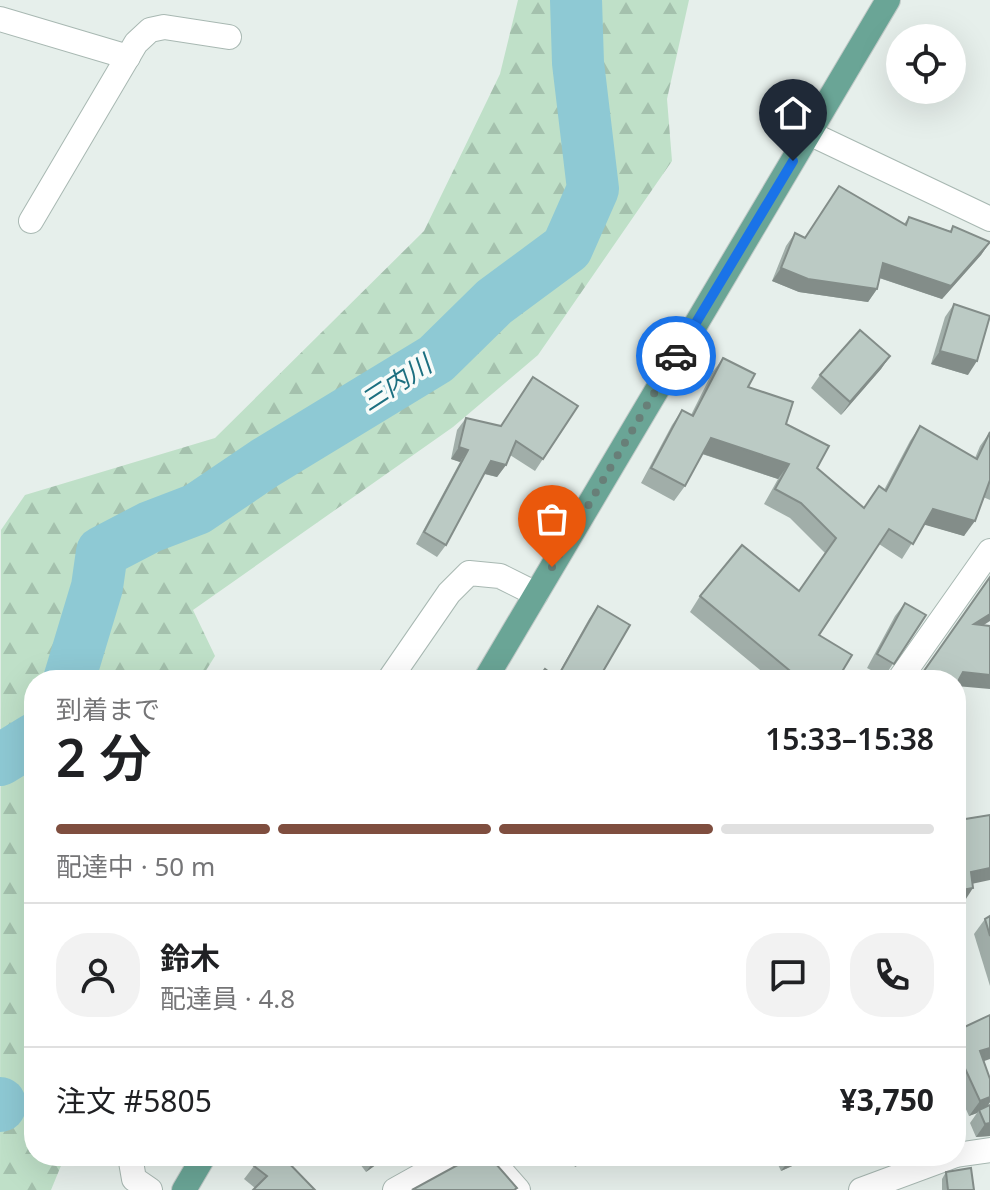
<!DOCTYPE html>
<html lang="ja">
<meta charset="utf-8">
<style>
body{margin:0;font-family:"Noto Sans","Noto Sans JP",sans-serif;background:#f2f2f2;color:#202124;height:100vh;display:flex;flex-direction:column;font-size:30px;white-space:nowrap}
*{box-sizing:border-box;margin:0}
p{font-size:26px;color:#757577}
.icon{flex:none;width:44px;height:44px;fill:none;stroke:currentColor;stroke-width:2;stroke-linecap:round;stroke-linejoin:round}
.map{position:relative;flex:1;overflow:hidden}
.drawer{position:absolute;left:24px;top:670px;width:942px;height:496px;display:flex;flex-direction:column;background:#fff;border-radius:32px;box-shadow:0 8px 32px #0002}
.drawer>*{flex:none}
.fabs{position:absolute;left:886px;top:24px;display:grid;gap:16px}
.fabs a{display:grid;place-items:center;width:80px;height:80px;border-radius:50%;background:#fff;box-shadow:0 8px 32px #0002;font-size:40px}
.pin{position:absolute;display:grid;place-items:center;width:68px;height:68px;color:#fff;margin:-82px -34px;border-radius:50% 50% 50% 0;rotate:-45deg;box-shadow:0 0 8px #0007}
.pin .icon{rotate:45deg}
.courier{position:absolute;display:grid;place-items:center;width:80px;height:80px;margin:-40px;border:6px solid #1a73e8;border-radius:50%;background:#fff;color:#222;box-shadow:0 2px 10px #0007}
.headline em{font-style:normal;font-weight:600}
.headline div{display:flex;flex-direction:column-reverse}
.headline{display:flex;align-items:center;justify-content:space-between;height:136px;padding:0 32px}
h1{font-size:52px;font-weight:600;line-height:60px}
.bar{display:grid;grid-template-columns:repeat(4,1fr);gap:12px 8px;align-content:center;height:96px;padding:0 32px}
.bar i{height:10px;border-radius:6px;background:#e0e0e0}
.bar .active{background:#7f4e3f}
.bar p{grid-column:span 4}
.line{display:flex;align-items:center;gap:20px;padding:0 32px;border-top:2px solid #e0e0e0}
.line div{flex:1}
.round{display:grid;place-items:center;flex:none;width:84px;height:84px;border-radius:32px;background:#f2f2f2}
.map>svg:first-child{display:block}
.forest{fill:url(#forest-firs)}
.lines{fill:none;stroke-linecap:round;stroke-linejoin:round}
.river{stroke:#8ec9d4;stroke-width:52}
.minor-casing{stroke:#a8b8b2;stroke-width:26}
.major-casing{stroke:#c2cac8;stroke-width:26}
.minor{stroke:#fff;stroke-width:24}
.major{stroke:#6aa596;stroke-width:24}
.wall{fill:#a1aea9}
.shaded-wall{fill:#838d89}
.building{fill:#bbcac4;stroke:#838d89;stroke-width:2}
.done{stroke:#687f78;stroke-width:8;stroke-dasharray:0 14.4}
.route{stroke:#1a73e8;stroke-width:10}
.labels{text-anchor:middle;stroke-width:7;stroke-linejoin:round;paint-order:stroke}
.water-label{font-size:26px;font-style:italic;fill:#1c6f80;stroke:#f7fbf9}
</style>
<div class="map">
<svg width="990" height="1190" viewBox="0 0 990 1190">
<defs>
<pattern id="forest-firs" width="22" height="20" patternUnits="userSpaceOnUse" patternTransform="scale(2)"><rect width="22" height="20" fill="#bfe0c8"/><path d="M5 1l3.5 6h-7zM16 11l3.5 6h-7z" fill="#a4c1ad"/></pattern>
</defs>
<rect width="100%" height="100%" fill="#e6efeb"/>
<!-- forest -->
<polygon class="forest" points="518,0 689,0 667,99 672,161 538,355 453,427 193,610 215,656 200,680 34,680 34,1156 65,1156 51,1190 0,1190 1,530 25,495 215,438 424,231 500,74"/>
<g class="lines">
<!-- river -->
<g class="river">
<polyline points="69,680 97,587 102,552 150,527 197,509 265,463 436,359 494,302 567,248 593,189 578,63 576,0"/>
<polyline points="0,760 34,739"/>
<polyline points="0,1103 0,1106"/>
</g>
<defs>
<g id="minor">
<polyline points="0,19 128,57"/>
<polyline points="809,133 990,219"/>
<polyline points="31,221 136,43 150,30 164,27 229,37"/>
<polyline points="389,680 449,593 469,573 500,576 536,594"/>
<polyline points="899,680 990,551"/>
<polyline points="956,1155 990,1150"/>
<polyline points="130,1156 134,1179 150,1190"/>
<polyline points="488,1156 518,1190"/>
<polyline points="395,1190 456,1156"/>
<polyline points="861,1190 953,1156"/>
</g>
<g id="major">
<polyline points="485,680 888,0"/>
<polyline points="184,1190 204,1156"/>
</g>
</defs>
<!-- minor casing -->
<use href="#minor" class="minor-casing"/>
<!-- major casing -->
<use href="#major" class="major-casing"/>
<!-- minor -->
<use href="#minor" class="minor"/>
<!-- major -->
<use href="#major" class="major"/>
</g>
<!-- wall -->
<g class="wall">
<polygon points="909,217 950,231 953,226 990,242 981,255 942,299 879,278 877,289 868,302 799,292 772,281 786,246 795,233 805,237 904,224"/>
<polygon points="954,304 968,375 931,364 945,317"/>
<polygon points="890,356 881,369 841,415 811,388 820,375"/>
<polygon points="723,358 748,387 786,424 817,468 864,508 884,490 910,441 920,426 975,458 980,446 990,432 990,500 983,497 964,536 924,524 902,559 879,544 819,635 837,680 772,680 690,612 700,596 799,591 825,553 790,518 764,504 778,479 702,454 685,486 674,501 641,483 672,425 682,410 691,415 712,373"/>
<polygon points="578,406 535,471 510,455 506,465 497,477 484,474 446,545 437,557 416,544 460,462 451,459 457,430 466,418 500,426"/>
<polygon points="905,603 926,615 884,677 867,668 895,616"/>
<polygon points="598,606 598,680 556,678 589,619"/>
<polygon points="990,916 990,986 974,934 985,919"/>
<polygon points="956,1031 984,1061 990,1079 990,1102 988,1106 990,1136 976,1137 970,1123 977,1113 969,1116 956,1087"/>
<polygon points="354,1156 388,1156 366,1172"/>
<polygon points="508,1156 528,1156 515,1164"/>
<polygon points="568,1156 592,1156 575,1167"/>
<polygon points="774,1156 811,1156 810,1158 781,1171"/>
<polygon points="254,1166 315,1190 255,1188 244,1179"/>
<polygon points="946,1172 974,1190 942,1190 942,1179"/>
</g>
<!-- shaded-wall -->
<g class="shaded-wall">
<polygon points="990,242 981,255 942,299 874,276 883,263"/>
<polygon points="781,268 877,289 868,302 799,292 772,281"/>
<polygon points="940,351 977,361 968,375 931,364"/>
<polygon points="890,356 881,369 841,415 850,402"/>
<polygon points="711,438 789,464 778,479 700,453"/>
<polygon points="459,447 468,450 460,462 451,459"/>
<polygon points="491,461 506,465 497,477 482,473"/>
<polygon points="933,509 975,521 964,536 922,524"/>
<polygon points="990,614 990,621 965,637 974,624"/>
<polygon points="963,672 990,675 990,689 956,686"/>
<polygon points="990,868 990,880 962,886 971,872"/>
<polygon points="973,888 964,902 956,903 956,891"/>
<polygon points="990,1048 990,1059 970,1066 980,1051"/>
<polygon points="990,1097 990,1102 985,1109 979,1110 977,1113 969,1116 980,1101"/>
<polygon points="990,1123 990,1136 976,1137 985,1124"/>
<polygon points="380,1156 388,1156 366,1172 374,1161"/>
<polygon points="521,1156 528,1156 515,1164"/>
<polygon points="586,1156 592,1156 575,1167 580,1160"/>
<polygon points="794,1156 811,1156 810,1158 781,1171 791,1158"/>
</g>
<!-- building -->
<g class="building">
<polygon points="839,186 906,225 909,217 951,232 953,226 990,242 951,286 883,263 877,289 808,279 781,268 795,233 805,238"/>
<polygon points="954,304 990,316 977,361 940,351"/>
<polygon points="860,330 890,356 850,402 820,375"/>
<polygon points="723,358 755,374 748,387 793,402 786,424 829,446 817,468 864,508 879,486 886,491 920,426 977,459 990,432 990,480 975,521 933,509 913,544 889,529 819,635 852,655 837,680 792,680 795,675 700,596 742,545 799,591 836,538 801,503 775,489 789,464 711,438 685,486 651,468 682,410 693,416"/>
<polygon points="533,377 578,406 543,459 516,441 506,465 491,461 446,545 424,532 468,450 459,447 466,418 501,426"/>
<polygon points="990,577 990,614 974,624 990,626 990,675 963,672 956,685 956,680 914,680 921,675"/>
<polygon points="905,603 926,615 894,664 877,654"/>
<polygon points="598,606 630,625 598,680 537,680 545,669 557,678"/>
<polygon points="956,763 963,763 959,820 990,815 990,868 971,872 973,888 956,891"/>
<polygon points="990,916 990,936 985,919"/>
<polygon points="990,1015 990,1048 980,1051 990,1079 990,1097 980,1101 956,1049 956,1031"/>
<polygon points="990,1105 990,1123 985,1124 979,1110"/>
<polygon points="264,1156 282,1156 315,1190 253,1190 267,1176 254,1166"/>
<polygon points="371,1156 380,1156 374,1161"/>
<polygon points="474,1156 489,1156 517,1188 514,1190 412,1190"/>
<polygon points="971,1168 974,1190 948,1190 946,1172"/>
</g>
<g class="lines">
<!-- done -->
<polyline class="done" points="552,567 676,356"/>
<!-- route -->
<polyline class="route" points="676,356 793,161"/>
</g>
<g class="labels">
<!-- water labels -->
<g class="water-label">
<text transform="translate(396 383) rotate(-33)" y="9">三内川</text>
</g>
</g>
</svg>
<div class="fabs">
<a><svg class="icon" aria-label="locate" viewBox="0 0 24 24"><circle cx="12" cy="12" r="6"/><path d="M12 2v4M12 18v4M2 12h4M18 12h4"/></svg></a>
</div>
<div class="pin" style="left:552px;top:567px;background:#ea580c"><svg class="icon" aria-label="bag" viewBox="0 0 24 24"><path d="M5 8h14l-1 12H6zM9 8a3 3 0 0 1 6 0"/></svg></div>
<div class="pin" style="left:793px;top:161px;background:#1f2937"><svg class="icon" aria-label="home" viewBox="0 0 24 24"><path d="M3 11l9-7 9 7M6 9v11h12V9"/></svg></div>
<div class="courier" style="left:676px;top:356px"><svg class="icon" aria-label="car" viewBox="0 0 24 24"><path d="M5 17H2v-5l4-1 3-4h7l3 4 3 1v5h-3M9 17h6M6 11h13"/><circle cx="7" cy="17" r="2"/><circle cx="17" cy="17" r="2"/></svg></div>
<section class="drawer">
<div class="headline"><div><h1>2 分</h1><p>到着まで</p></div><em>15:33–15:38</em></div>
<div class="bar"><i class="active"></i><i class="active"></i><i class="active"></i><i></i><p>配達中 · 50 m</p></div>
<div class="line" style="height:144px"><a class="round"><svg class="icon" aria-label="person" viewBox="0 0 24 24"><circle cx="12" cy="8" r="4"/><path d="M4 21q1-7 8-7t8 7"/></svg></a><div><b>鈴木</b><p>配達員 · 4.8</p></div><a class="round"><svg class="icon" aria-label="chat" viewBox="0 0 24 24"><path d="M4 5h16v11H9l-5 4z"/></svg></a><a class="round"><svg class="icon" aria-label="phone" viewBox="0 0 24 24"><path d="M5 4h4l2 5-3 2q2 4 5 5l2-3 5 2v4C11 20 4 13 5 4z"/></svg></a></div>
<div class="line" style="height:104px"><div>注文 #5805</div><b>¥3,750</b></div>
</section>
</div>
